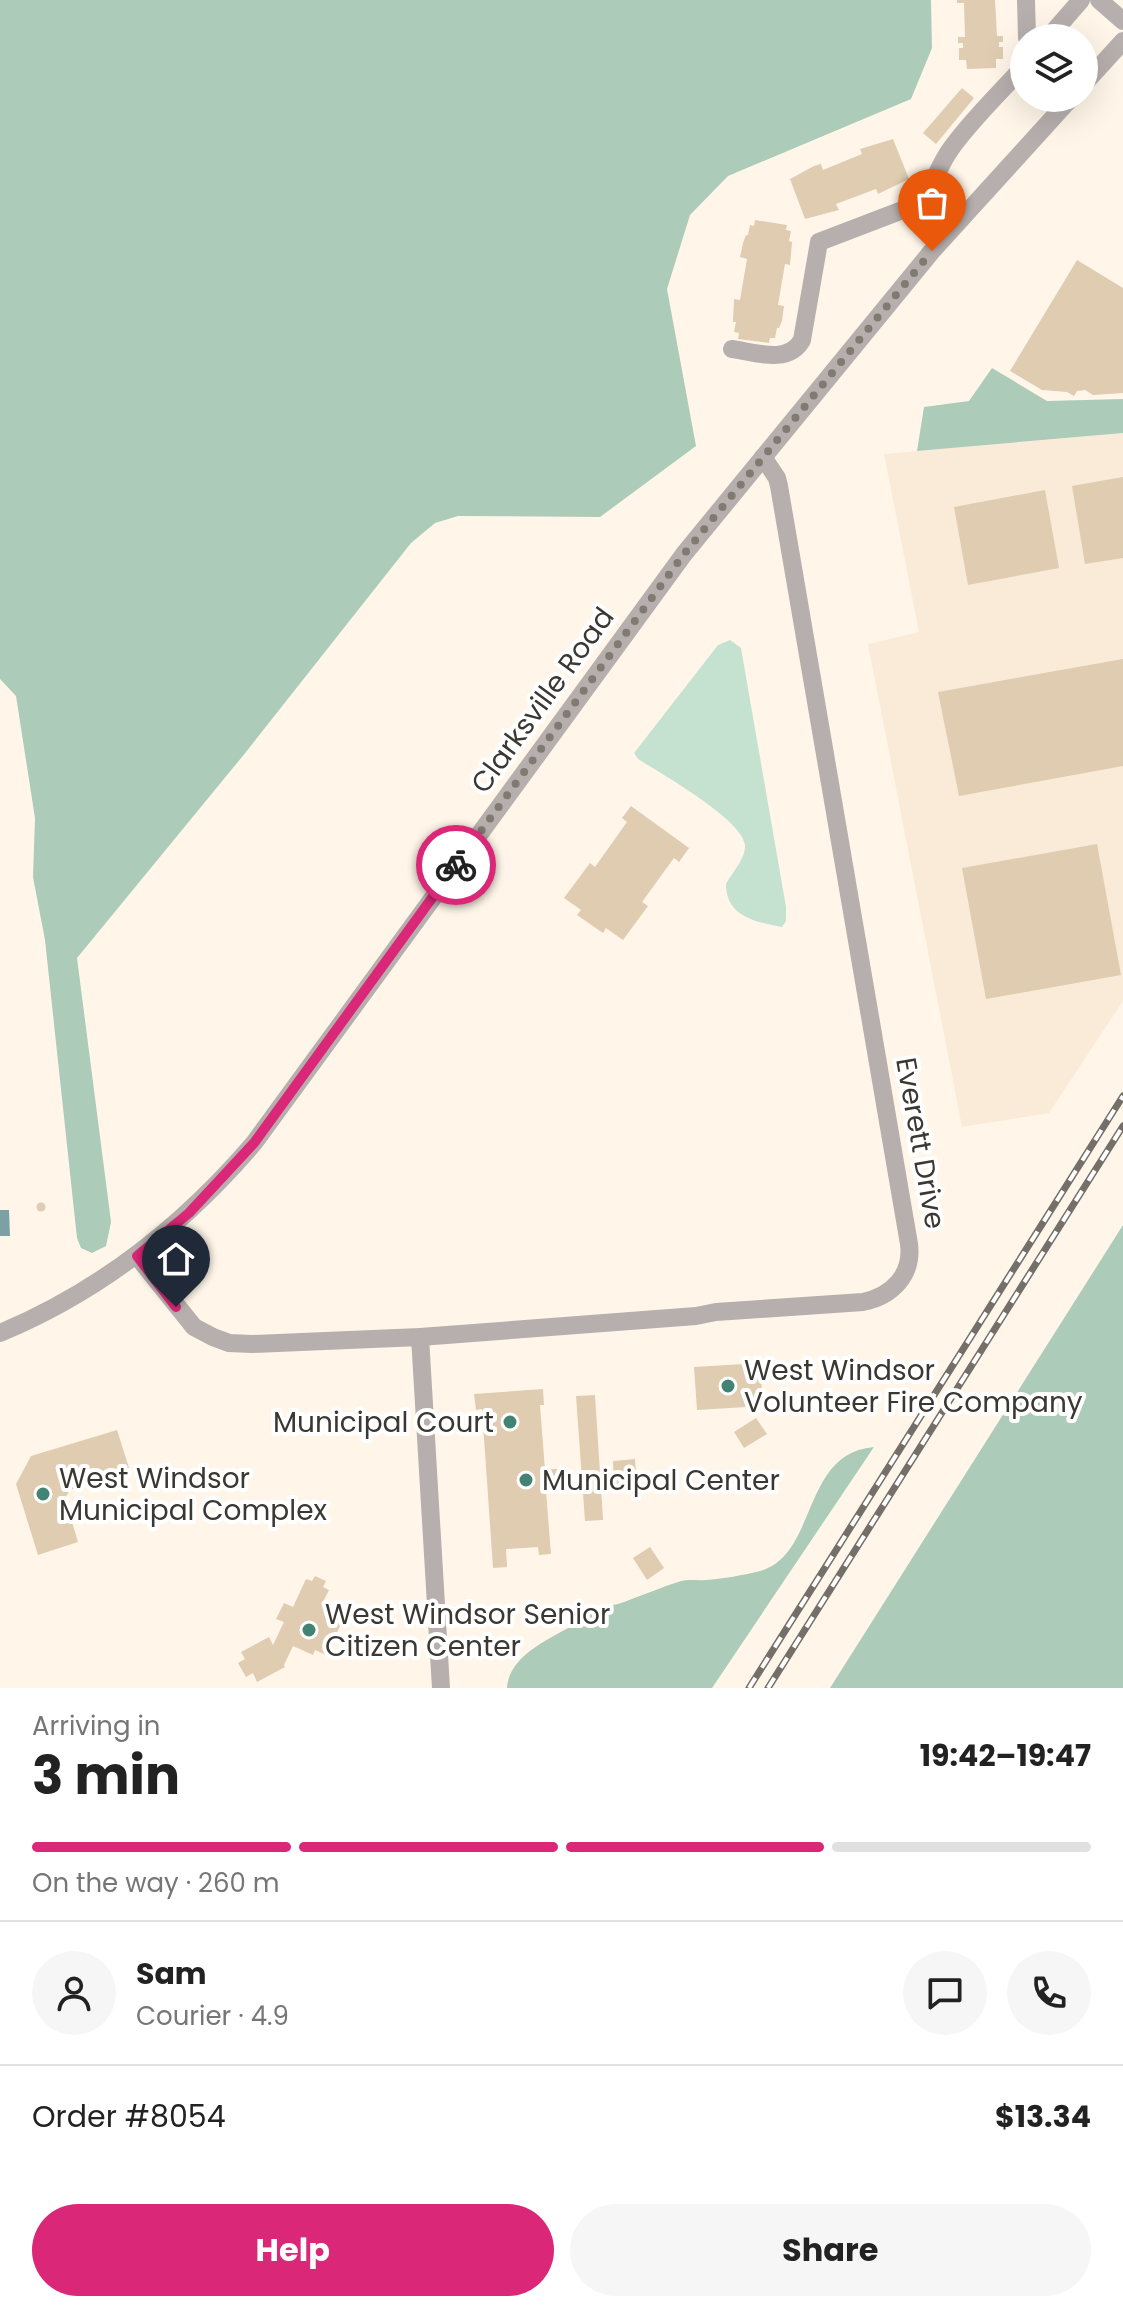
<!DOCTYPE html>
<meta charset="utf-8">
<style>
body{margin:0;font-family:Poppins,sans-serif;background:#f6f6f6;color:#222;height:100vh;display:flex;flex-direction:column;font-size:30px;white-space:nowrap}
*{box-sizing:border-box;margin:0}
p{font-size:26px;color:#767676}
.icon{flex:none;width:44px;height:44px;fill:none;stroke:currentColor;stroke-width:2;stroke-linecap:round;stroke-linejoin:round}
.map{position:relative;height:1688px;overflow:hidden}
.panel{display:flex;flex-direction:column;background:#fff;flex:1}
.panel>*{flex:none}
.buttons{position:absolute;left:1010px;top:24px;display:grid;gap:16px}
.buttons a{display:grid;place-items:center;width:88px;height:88px;border-radius:50%;background:#fff;box-shadow:0 8px 32px #0002;font-size:40px}
.pin{position:absolute;display:grid;place-items:center;width:68px;height:68px;color:#fff;margin:-82px -34px;border-radius:50% 50% 50% 0;rotate:-45deg;box-shadow:0 0 8px #0007}
.pin .icon{rotate:45deg}
.courier{position:absolute;display:grid;place-items:center;width:80px;height:80px;margin:-40px;border:6px solid #db2777;border-radius:50%;background:#fff;color:#222;box-shadow:0 2px 10px #0007}
.headline em{font-style:normal;font-weight:700}
.headline div{display:flex;flex-direction:column-reverse}
.headline{display:flex;align-items:center;justify-content:space-between;height:136px;padding:0 32px}
h1{font-size:52px;font-weight:700;line-height:60px}
.bar{display:grid;grid-template-columns:repeat(4,1fr);gap:12px 8px;align-content:center;height:96px;padding:0 32px}
.bar i{height:10px;border-radius:6px;background:#e0e0e0}
.bar .active{background:#db2777}
.bar p{grid-column:span 4}
.line{display:flex;align-items:center;gap:20px;padding:0 32px;border-top:2px solid #e0e0e0}
.line div{flex:1}
.round{display:grid;place-items:center;flex:none;width:84px;height:84px;border-radius:42px;background:#f6f6f6}
.action{display:flex;gap:16px;margin-top:auto;padding:16px 32px}
.action a{flex:1;height:92px;border-radius:48px;background:#db2777;color:#fff;font-size:32px;font-weight:700;line-height:92px;text-align:center}
.action a+a{background:#f6f6f6;color:#222}
.map>svg:first-child{display:block}
.industrial{fill:#f9ebd7}
.green{fill:#c5e2d1}
.forest{fill:#accbb9}
.water{fill:#7ba1a4}
.building{fill:#dfccb1}
.lines{fill:none;stroke-linecap:round;stroke-linejoin:round}
.minor{stroke:#b6afad;stroke-width:18}
.rail-casing{stroke:#746f68;stroke-width:7}
.rail{stroke:#fff;stroke-width:4;stroke-dasharray:12;stroke-linecap:butt}
.done{stroke:#807a73;stroke-width:8;stroke-dasharray:0 14.4}
.route{stroke:#db2777;stroke-width:10}
.poi-dot{fill:#428373;stroke:#fff;stroke-width:3}
.labels{text-anchor:middle;stroke-width:8;stroke-linejoin:round;paint-order:stroke}
.street-label{font-size:28px;fill:#3b3833;stroke:#fff}
.poi-label{font-size:28px;fill:#3b3833;stroke:#fff;text-anchor:start}
</style>
<div class="map">
<svg width="1123" height="1688" viewBox="0 0 1123 1688">
<rect width="100%" height="100%" fill="#fff6e9"/>
<!-- industrial -->
<polygon class="industrial" points="1123,433 1123,1001 1049,1113 962,1127 868,644 919,632 884,454"/>
<!-- green -->
<path class="green" d="M730,640L741,648L786,907V921L782,927C756,922 726,917 726,884C732,873 746,858 745,845C742,819 660,773 638,759L634,753L718,645Z"/>
<!-- forest -->
<g class="forest">
<polygon points="0,0 931,0 932,48 911,99 728,176 690,215 667,289 696,446 600,517 458,516 435,523 411,543 246,752 77,958 111,1222 106,1246 92,1253 81,1248 77,1238 45,940 33,877 35,818 16,696 0,679"/>
<polygon points="992,368 1047,401 1123,399 1123,433 917,451 924,407 969,401"/>
<polygon points="1123,1225 1123,1688 830,1688"/>
<path d="M874,1447L712,1688H507C509,1655 550,1639 575,1624C582,1620 587,1613 594,1610C604,1605 614,1606 624,1602C643,1595 662,1587 681,1581C689,1579 697,1581 706,1580C721,1579 745,1575 760,1571C818,1555 801,1453 874,1447Z"/>
</g>
<!-- water -->
<polygon class="water" points="0,1210 9,1210 10,1236 0,1236"/>
<!-- building -->
<g class="building">
<polygon points="957,0 995,0 997,36 1003,36 1003,42 999,42 999,47 1003,47 1003,59 996,59 996,68 967,69 966,60 959,60 959,48 963,48 963,43 958,43 958,37 965,37 964,3 957,3"/>
<polygon points="962,88 974,98 936,144 923,133"/>
<polygon points="893,139 909,179 878,194 876,189 836,204 839,210 805,219 790,179 814,166 821,164 823,170 862,154 860,149"/>
<polygon points="755,220 787,225 786,230 791,231 789,241 792,242 790,265 785,264 778,305 784,306 782,321 779,328 777,328 775,338 770,338 769,343 738,339 739,333 734,332 736,322 733,322 734,299 740,300 747,259 740,257 743,243 746,235 748,235 750,225 754,226"/>
<polygon points="1077,260 1123,288 1123,393 1093,395 1085,390 1077,391 1074,396 1067,392 1042,390 1010,371"/>
<polygon points="1123,477 1123,558 1085,564 1072,486"/>
<polygon points="1045,490 1059,568 968,585 954,507"/>
<polygon points="1123,659 1123,766 959,796 938,692"/>
<polygon points="631,806 689,848 679,862 674,858 642,902 648,906 623,940 606,928 603,933 577,915 581,910 564,898 590,863 595,867 627,822 622,818"/>
<polygon points="1097,844 1121,975 986,999 962,868"/>
<circle cx="41" cy="1207" r="4.5"/>
<polygon points="760,1363 763,1406 697,1410 694,1367"/>
<polygon points="543,1389 544,1405 540,1405 545,1470 564,1468 566,1490 546,1491 551,1554 539,1555 538,1547 506,1549 507,1567 493,1568 482,1409 476,1410 474,1394"/>
<polygon points="595,1395 603,1520 585,1521 576,1396"/>
<polygon points="756,1418 767,1434 744,1448 734,1432"/>
<polygon points="117,1430 130,1471 70,1490 65,1498 78,1542 38,1555 16,1484 31,1456"/>
<polygon points="635,1459 637,1486 614,1487 613,1461"/>
<polygon points="650,1547 664,1568 647,1580 633,1558"/>
<polygon points="315,1576 326,1581 323,1587 329,1590 323,1602 339,1610 335,1618 342,1622 326,1655 315,1650 313,1655 293,1646 284,1665 285,1667 257,1682 253,1673 246,1677 238,1663 245,1659 241,1652 269,1637 273,1645 284,1622 276,1619 284,1603 293,1607 306,1579 312,1581"/>
</g>
<g class="lines">
<!-- minor -->
<g class="minor">
<polyline points="1026,0 1027,38"/>
<polyline points="1099,0 1123,21"/>
<polyline points="1048,38 1081,0"/>
<polyline points="1084,84 1123,41"/>
<path d="M732,349C755,352 788,365 802,340L819,242L913,206C933,191 936,170 950,150C971,120 1000,93 1024,66"/>
<path d="M137,1256L194,1327L213,1337L229,1343L252,1344L420,1337L696,1316L716,1312L863,1302C892,1296 913,1275 909,1244L779,486L777,478L763,457"/>
<path d="M0,1333C101,1291 183,1226 254,1143L684,554L932,251L1071,98"/>
<polyline points="420,1337 441,1688"/>
</g>
<defs>
<g id="rail">
<polyline points="749,1688 1123,1096"/>
<polyline points="768,1688 1123,1126"/>
</g>
</defs>
<!-- rail casing -->
<use href="#rail" class="rail-casing"/>
<!-- rail -->
<use href="#rail" class="rail"/>
</g>
<g class="lines">
<!-- done -->
<polyline class="done" points="456,865 684,554 932,251"/>
<!-- route -->
<polyline class="route" points="176,1307 137,1256 189,1213 254,1143 456,865"/>
</g>
<!-- markers -->
<g class="poi-dot">
<circle cx="728" cy="1386" r="8"/>
<circle cx="510" cy="1422" r="8"/>
<circle cx="526" cy="1480" r="8"/>
<circle cx="43" cy="1494" r="8"/>
<circle cx="309" cy="1630" r="8"/>
</g>
<g class="labels">
<!-- street labels -->
<g class="street-label">
<text transform="translate(542 700) rotate(-54)" y="10">Clarksville Road</text>
<text transform="translate(921 1143) rotate(80)" y="10">Everett Drive</text>
</g>
<!-- poi labels -->
<g class="poi-label">
<text x="744" y="1380">West Windsor<tspan x="744" dy="32">Volunteer Fire Company</tspan></text>
<text x="494" y="1432" text-anchor="end">Municipal Court</text>
<text x="59" y="1488">West Windsor<tspan x="59" dy="32">Municipal Complex</tspan></text>
<text x="542" y="1490">Municipal Center</text>
<text x="325" y="1624">West Windsor Senior<tspan x="325" dy="32">Citizen Center</tspan></text>
</g>
</g>
</svg>
<div class="buttons">
<a><svg class="icon" aria-label="layers" viewBox="0 0 24 24"><path d="M12 4l9 5-9 5-9-5zM3 14l9 5 9-5"/></svg></a>
</div>
<div class="pin" style="left:932px;top:251px;background:#ea580c"><svg class="icon" aria-label="bag" viewBox="0 0 24 24"><path d="M5 8h14l-1 12H6zM9 8a3 3 0 0 1 6 0"/></svg></div>
<div class="pin" style="left:176px;top:1307px;background:#1f2937"><svg class="icon" aria-label="home" viewBox="0 0 24 24"><path d="M3 11l9-7 9 7M6 9v11h12V9"/></svg></div>
<div class="courier" style="left:456px;top:865px"><svg class="icon" aria-label="bike" viewBox="0 0 24 24"><circle cx="6" cy="16" r="4"/><circle cx="18" cy="16" r="4"/><path d="M6 16l4-8h5l3 8M10 8l3 8H6M13 5h3"/></svg></div>
</div>
<section class="panel">
<div class="headline"><div><h1>3 min</h1><p>Arriving in</p></div><em>19:42–19:47</em></div>
<div class="bar"><i class="active"></i><i class="active"></i><i class="active"></i><i></i><p>On the way · 260 m</p></div>
<div class="line" style="height:144px"><a class="round"><svg class="icon" aria-label="person" viewBox="0 0 24 24"><circle cx="12" cy="8" r="4"/><path d="M4 21q1-7 8-7t8 7"/></svg></a><div><b>Sam</b><p>Courier · 4.9</p></div><a class="round"><svg class="icon" aria-label="chat" viewBox="0 0 24 24"><path d="M4 5h16v11H9l-5 4z"/></svg></a><a class="round"><svg class="icon" aria-label="phone" viewBox="0 0 24 24"><path d="M5 4h4l2 5-3 2q2 4 5 5l2-3 5 2v4C11 20 4 13 5 4z"/></svg></a></div>
<div class="line" style="height:104px"><div>Order #8054</div><b>$13.34</b></div>
<div class="action"><a>Help</a><a>Share</a></div>
</section>
